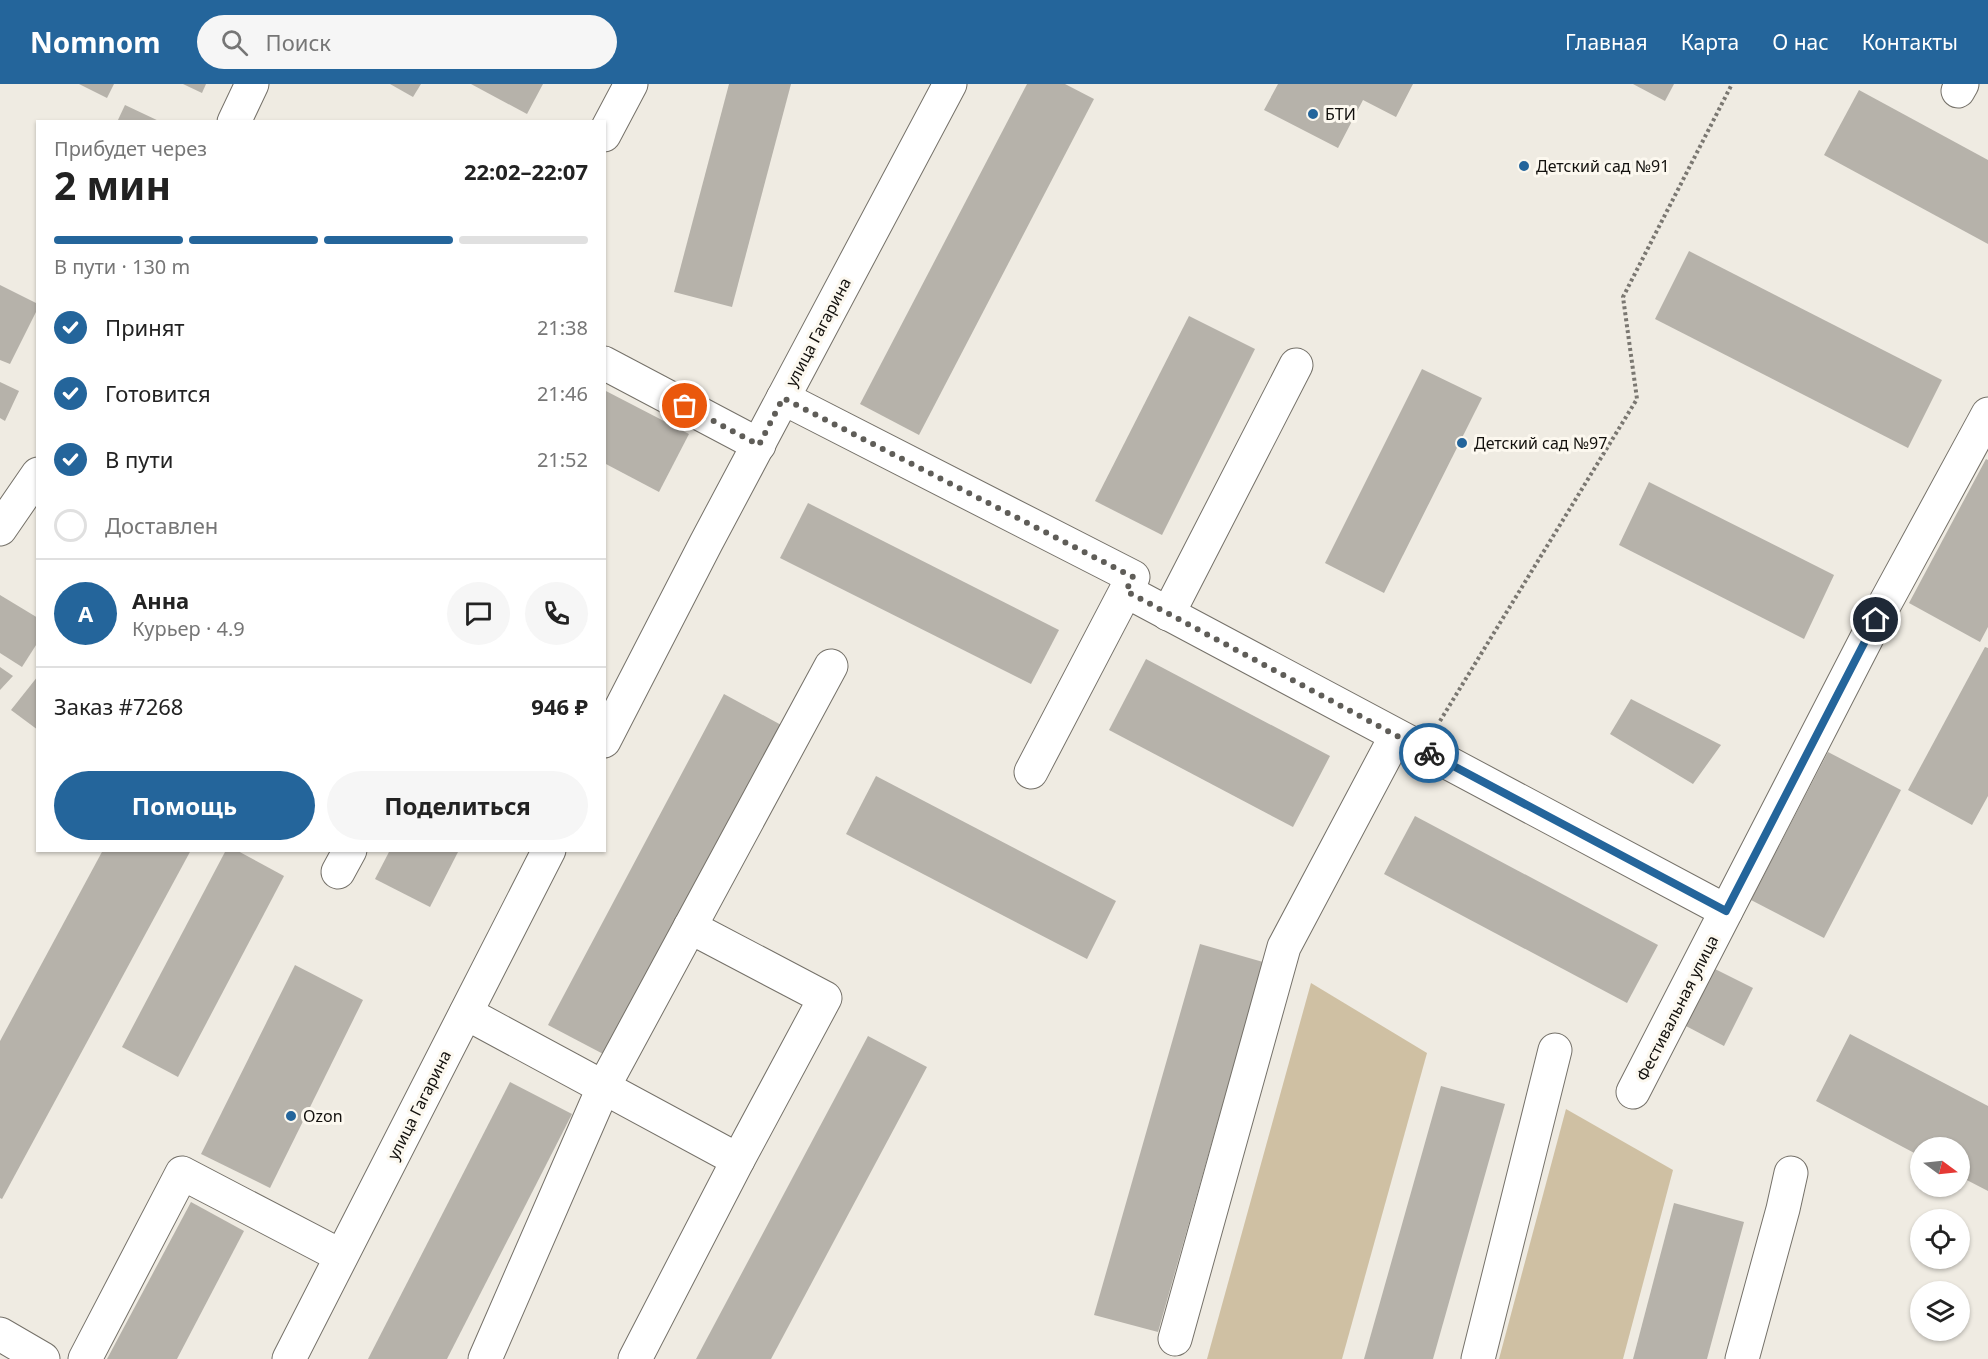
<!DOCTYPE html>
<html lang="ru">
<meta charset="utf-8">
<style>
body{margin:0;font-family:"Noto Sans",sans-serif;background:#f6f6f6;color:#222;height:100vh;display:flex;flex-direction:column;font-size:22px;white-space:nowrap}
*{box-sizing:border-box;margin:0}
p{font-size:20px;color:#767676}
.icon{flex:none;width:33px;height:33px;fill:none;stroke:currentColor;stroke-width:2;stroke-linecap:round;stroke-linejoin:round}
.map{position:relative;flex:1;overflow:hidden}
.details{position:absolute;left:36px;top:36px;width:570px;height:732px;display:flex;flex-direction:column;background:#fff;border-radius:0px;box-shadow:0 2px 4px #0004}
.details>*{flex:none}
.needle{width:39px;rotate:105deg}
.controls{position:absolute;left:1910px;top:1053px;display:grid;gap:12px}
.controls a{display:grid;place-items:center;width:60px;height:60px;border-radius:50%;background:#fff;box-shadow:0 2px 4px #0004;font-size:30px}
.pin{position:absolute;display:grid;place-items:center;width:51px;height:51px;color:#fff;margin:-26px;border:3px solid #fff;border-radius:50%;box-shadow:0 2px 6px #0007}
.courier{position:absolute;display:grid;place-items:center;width:60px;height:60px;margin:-30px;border:4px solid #24659b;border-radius:50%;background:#fff;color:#222;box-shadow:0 2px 8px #0007}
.overview em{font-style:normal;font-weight:700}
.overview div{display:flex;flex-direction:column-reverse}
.overview{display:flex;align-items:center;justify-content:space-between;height:102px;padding:0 18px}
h1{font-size:39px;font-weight:700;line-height:45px}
.bar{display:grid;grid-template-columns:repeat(4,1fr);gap:9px 6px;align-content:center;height:72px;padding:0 18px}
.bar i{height:8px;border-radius:4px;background:#e0e0e0}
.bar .selected{background:#24659b}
.bar p{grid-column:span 4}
.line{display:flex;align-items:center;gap:15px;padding:0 18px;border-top:2px solid #e0e0e0}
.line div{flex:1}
.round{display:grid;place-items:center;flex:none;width:63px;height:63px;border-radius:32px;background:#f6f6f6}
ol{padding:0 18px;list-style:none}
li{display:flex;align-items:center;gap:18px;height:66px}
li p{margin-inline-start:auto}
li .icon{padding:6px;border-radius:50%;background:#24659b;color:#fff;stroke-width:4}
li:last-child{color:#767676}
li i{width:33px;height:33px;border:3px solid #e0e0e0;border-radius:50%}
.primary-button{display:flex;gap:12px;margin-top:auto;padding:12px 18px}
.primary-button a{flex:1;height:69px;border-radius:36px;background:#24659b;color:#fff;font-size:24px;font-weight:700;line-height:69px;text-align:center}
.primary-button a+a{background:#f6f6f6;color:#222}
header{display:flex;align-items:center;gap:36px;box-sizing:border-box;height:84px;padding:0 30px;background:#24659b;color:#fff}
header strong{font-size:28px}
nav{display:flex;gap:33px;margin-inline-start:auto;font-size:21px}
.search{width:420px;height:54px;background:#f6f6f6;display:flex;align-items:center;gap:15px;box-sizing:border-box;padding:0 21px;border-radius:33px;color:#767676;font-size:22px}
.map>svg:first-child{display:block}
.green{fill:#cfc0a3}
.building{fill:#b6b2aa}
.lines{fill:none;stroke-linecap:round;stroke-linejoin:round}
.minor-casing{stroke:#757169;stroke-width:35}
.path{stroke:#7a7771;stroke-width:4;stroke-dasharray:3 3;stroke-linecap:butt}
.minor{stroke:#fff;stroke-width:33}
.done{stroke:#5f5d58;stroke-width:6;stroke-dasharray:0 10.8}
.route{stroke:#24659b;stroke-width:8}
.poi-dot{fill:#24659b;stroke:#fcf8ef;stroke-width:2}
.labels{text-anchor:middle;stroke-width:6;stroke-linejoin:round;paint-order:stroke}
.poi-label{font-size:16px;fill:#12100d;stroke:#fcf8ef;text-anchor:start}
.street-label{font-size:16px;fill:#12100d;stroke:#fcf8ef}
</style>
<header>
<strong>Nomnom</strong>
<div class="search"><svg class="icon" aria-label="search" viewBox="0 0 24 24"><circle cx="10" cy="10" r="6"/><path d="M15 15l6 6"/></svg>Поиск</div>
<nav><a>Главная</a><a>Карта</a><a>О нас</a><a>Контакты</a></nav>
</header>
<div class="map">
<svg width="1988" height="1275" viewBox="0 0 1988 1275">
<rect width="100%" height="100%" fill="#efebe2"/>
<!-- green -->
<g class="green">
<polygon points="1311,899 1427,969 1342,1275 1207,1275"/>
<polygon points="1566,1025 1673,1086 1623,1275 1499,1275"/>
</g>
<!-- building -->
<g class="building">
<polygon points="79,0 114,0 107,14"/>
<polygon points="183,0 206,0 202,9"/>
<polygon points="390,0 421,0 413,13"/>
<polygon points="471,0 543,0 527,30"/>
<polygon points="729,0 791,0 732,223 674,208"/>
<polygon points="1027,0 1065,0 1094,15 919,351 860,320"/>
<polygon points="1278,0 1413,0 1396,33 1363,16 1338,64 1264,26"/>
<polygon points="1633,0 1674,0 1665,17"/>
<polygon points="1859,6 1988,76 1988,160 1824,71"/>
<polygon points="125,21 161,38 117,38"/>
<polygon points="1689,167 1942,296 1908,364 1655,235"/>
<polygon points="0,201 38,220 38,224 10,280 0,276"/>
<polygon points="1189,232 1255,265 1162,451 1095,417"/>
<polygon points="1422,285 1482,314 1384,509 1325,479"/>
<polygon points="0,298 19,307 5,337 0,334"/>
<polygon points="604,306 689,350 659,408 604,379"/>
<polygon points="1986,375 1988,376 1988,543 1980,558 1909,519"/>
<polygon points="1649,398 1834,491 1804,555 1619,461"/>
<polygon points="808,419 1059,546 1031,600 780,474"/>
<polygon points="0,511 38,534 38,558 22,583 0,569"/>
<polygon points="1985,563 1988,564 1988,712 1972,741 1908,706"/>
<polygon points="1146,575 1330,672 1293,743 1109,646"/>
<polygon points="0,583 13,592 0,606"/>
<polygon points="38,592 38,646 11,626"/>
<polygon points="724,610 783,642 607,972 548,941"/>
<polygon points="1631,615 1721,661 1693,700 1610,650"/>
<polygon points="1828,668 1901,706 1824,854 1751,816"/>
<polygon points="876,692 1116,817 1087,875 846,750"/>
<polygon points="1415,732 1658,861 1627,919 1384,790"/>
<polygon points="103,766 191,766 2,1115 0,1114 0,957"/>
<polygon points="226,766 236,766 284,792 178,993 122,963"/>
<polygon points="390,766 459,766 430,823 375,795"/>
<polygon points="1200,860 1263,878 1158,1248 1094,1231"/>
<polygon points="295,881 363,916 270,1104 201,1070"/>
<polygon points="1715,885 1753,904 1724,962 1686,942"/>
<polygon points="1850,950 1988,1022 1988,1107 1959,1092 1959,1064 1920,1064 1920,1072 1816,1017"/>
<polygon points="868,952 927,983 771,1275 696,1275"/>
<polygon points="510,998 572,1030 447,1275 368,1275"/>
<polygon points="1441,1002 1505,1020 1433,1275 1364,1275"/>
<polygon points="191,1118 244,1147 177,1275 107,1275"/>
<polygon points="1674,1119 1744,1138 1707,1275 1633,1275"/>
</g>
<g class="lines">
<defs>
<g id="minor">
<polyline points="1958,7 1962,0"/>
<polyline points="234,38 252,0"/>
<polyline points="604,51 631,0"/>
<polyline points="604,279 759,361"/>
<polyline points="783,314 1133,493 1031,688"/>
<polyline points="0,445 38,390"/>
<polyline points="1126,507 1726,827"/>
<polyline points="1168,530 1296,281"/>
<polyline points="604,657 706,459 950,0"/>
<polyline points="338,788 350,766"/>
<polyline points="466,929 738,1076"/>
<polyline points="1633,1008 1876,536 1988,330"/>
<polyline points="0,1250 43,1275"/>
<polyline points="1175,1255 1284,863 1396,652"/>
<polyline points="85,1275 182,1089 341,1172"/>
<polyline points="289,1275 549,766"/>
<polyline points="485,1275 604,1002 831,582"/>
<polyline points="635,1275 738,1076 825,914 690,843"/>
<polyline points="1478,1275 1555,966"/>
<polyline points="1742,1275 1783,1125 1791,1089"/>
</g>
</defs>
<!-- minor casing -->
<use href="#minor" class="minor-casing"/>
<!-- path -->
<polyline class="path" points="1440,637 1637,315 1623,213 1732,0"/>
<!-- minor -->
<use href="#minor" class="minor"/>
</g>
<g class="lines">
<!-- done -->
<polyline class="done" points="685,322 759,361 783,314 1133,493 1126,507 1429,669"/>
<!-- route -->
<polyline class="route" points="1429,669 1726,827 1876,536"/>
</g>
<!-- markers -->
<g class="poi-dot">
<circle cx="1313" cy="30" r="6"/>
<circle cx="1524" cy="82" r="6"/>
<circle cx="1462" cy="359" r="6"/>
<circle cx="291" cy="1032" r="6"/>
</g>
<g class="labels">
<!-- poi labels -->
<g class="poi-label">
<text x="1325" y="36">БТИ</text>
<text x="1536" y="88">Детский сад №91</text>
<text x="1474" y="365">Детский сад №97</text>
<text x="303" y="1038">Ozon</text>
</g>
<!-- street labels -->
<g class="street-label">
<text transform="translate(818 248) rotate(-62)" y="6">улица Гагарина</text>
<text transform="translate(1677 924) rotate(-63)" y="6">Фестивальная улица</text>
<text transform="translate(419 1021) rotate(-63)" y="6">улица Гагарина</text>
</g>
</g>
</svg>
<div class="controls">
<a><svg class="needle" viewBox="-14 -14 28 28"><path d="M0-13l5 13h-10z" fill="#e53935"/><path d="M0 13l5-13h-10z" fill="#767676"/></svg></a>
<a><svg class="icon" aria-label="locate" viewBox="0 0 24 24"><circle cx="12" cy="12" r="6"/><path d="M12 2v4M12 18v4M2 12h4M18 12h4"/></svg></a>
<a><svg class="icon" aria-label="layers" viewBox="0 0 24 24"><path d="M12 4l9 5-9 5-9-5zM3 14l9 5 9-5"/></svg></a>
</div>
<div class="pin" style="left:685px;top:322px;background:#ea580c"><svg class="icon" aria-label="bag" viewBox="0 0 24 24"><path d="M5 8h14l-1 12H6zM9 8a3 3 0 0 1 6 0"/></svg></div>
<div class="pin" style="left:1876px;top:536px;background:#1f2937"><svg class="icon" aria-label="home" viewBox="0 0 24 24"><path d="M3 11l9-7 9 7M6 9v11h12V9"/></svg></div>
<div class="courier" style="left:1429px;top:669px"><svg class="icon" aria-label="bike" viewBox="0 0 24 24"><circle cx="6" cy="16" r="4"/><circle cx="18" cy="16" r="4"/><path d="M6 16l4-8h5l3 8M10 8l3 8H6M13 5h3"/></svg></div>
<section class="details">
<div class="overview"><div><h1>2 мин</h1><p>Прибудет через</p></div><em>22:02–22:07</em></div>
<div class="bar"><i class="selected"></i><i class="selected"></i><i class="selected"></i><i></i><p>В пути · 130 m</p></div>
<ol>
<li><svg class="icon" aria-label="check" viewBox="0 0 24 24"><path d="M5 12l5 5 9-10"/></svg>Принят<p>21:38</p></li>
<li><svg class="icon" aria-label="check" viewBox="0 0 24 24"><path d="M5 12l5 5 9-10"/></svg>Готовится<p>21:46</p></li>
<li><svg class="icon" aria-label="check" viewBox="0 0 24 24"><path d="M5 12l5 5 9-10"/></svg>В пути<p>21:52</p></li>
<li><i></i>Доставлен</li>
</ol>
<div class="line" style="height:108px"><b class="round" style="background:#24659b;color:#fff">А</b><div><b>Анна</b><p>Курьер · 4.9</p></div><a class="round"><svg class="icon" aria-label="chat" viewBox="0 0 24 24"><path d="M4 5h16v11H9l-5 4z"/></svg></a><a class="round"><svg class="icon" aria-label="phone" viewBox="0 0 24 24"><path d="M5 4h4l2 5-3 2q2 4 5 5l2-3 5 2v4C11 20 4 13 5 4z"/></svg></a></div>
<div class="line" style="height:78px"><div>Заказ #7268</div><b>946 ₽</b></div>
<div class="primary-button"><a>Помощь</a><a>Поделиться</a></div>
</section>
</div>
